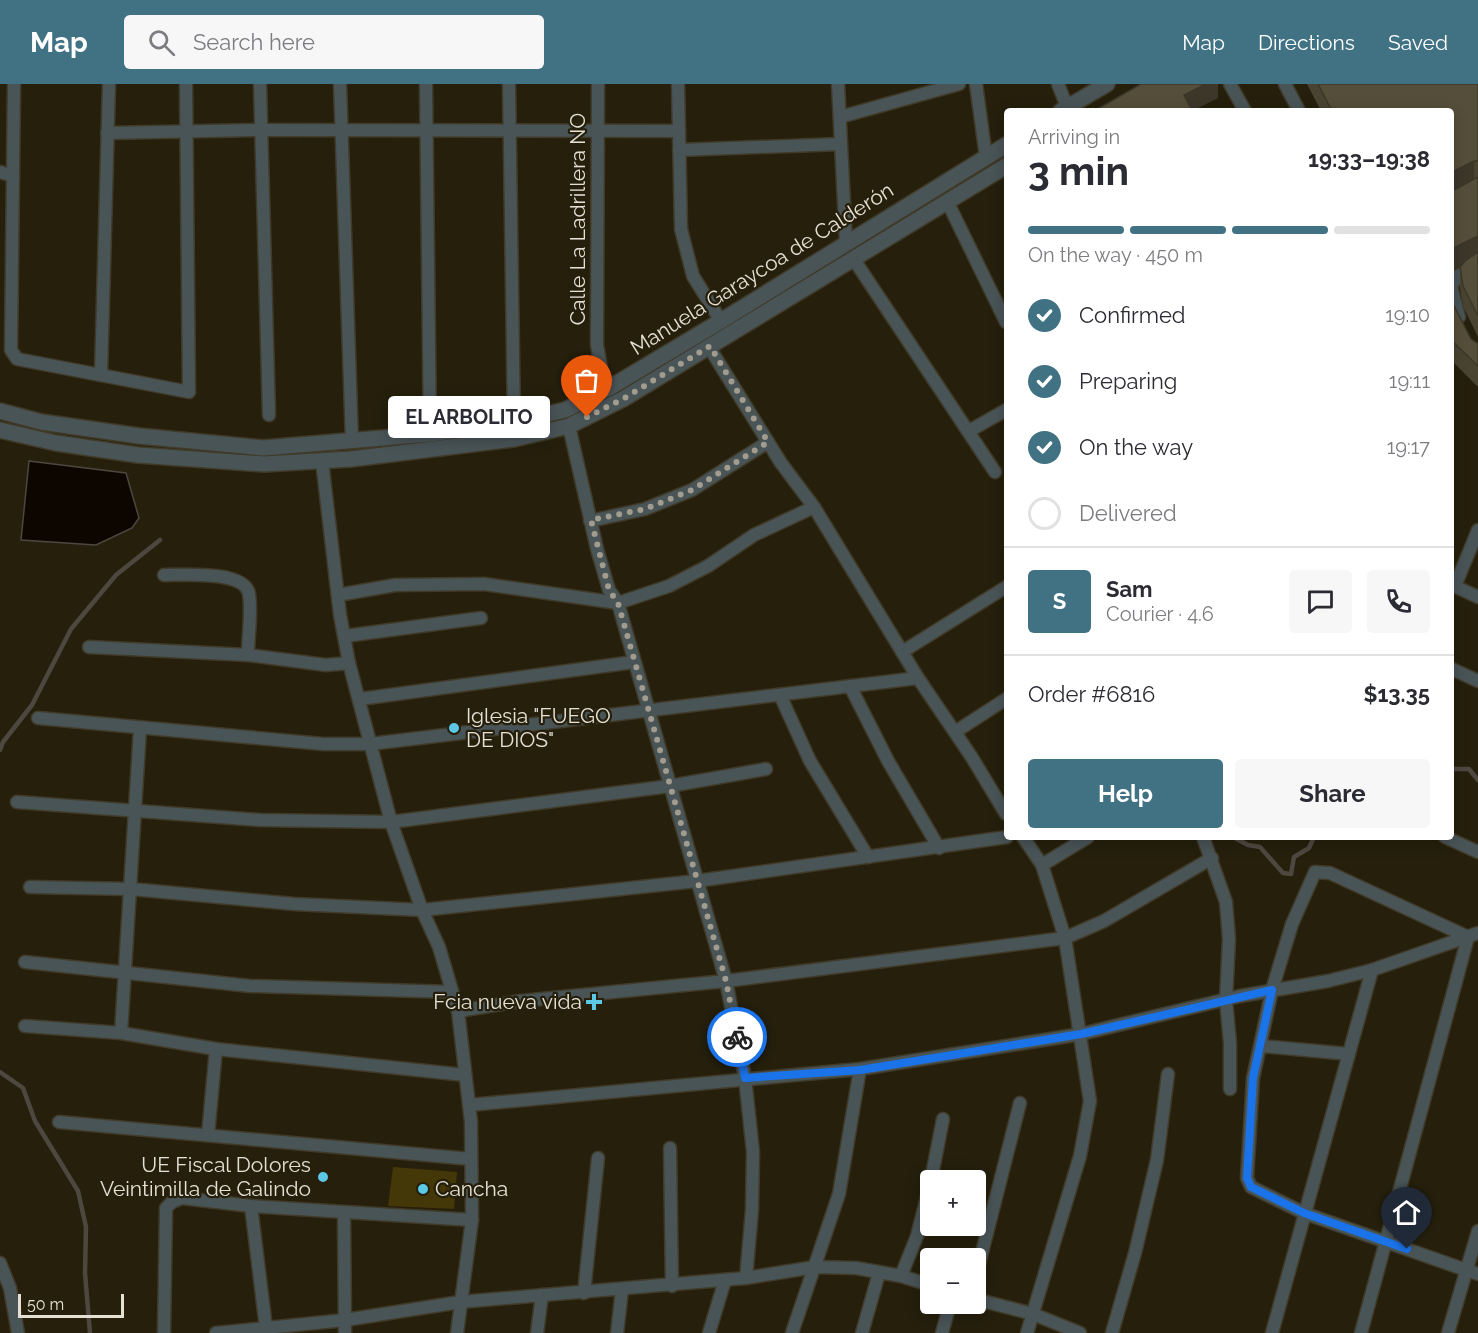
<!DOCTYPE html>
<meta charset="utf-8">
<style>
body{margin:0;font-family:Raleway,sans-serif;background:#f7f7f7;color:#2b2b33;height:100vh;display:flex;flex-direction:column;font-size:22px;white-space:nowrap}
*{box-sizing:border-box;margin:0}
p{font-size:20px;color:#7c7c81}
.icon{flex:none;width:33px;height:33px;fill:none;stroke:currentColor;stroke-width:2;stroke-linecap:round;stroke-linejoin:round}
.map{position:relative;flex:1;overflow:hidden}
.side{position:absolute;left:1004px;top:24px;width:450px;height:732px;display:flex;flex-direction:column;background:#fff;border-radius:6px;box-shadow:0 3px 15px #0003}
.side>*{flex:none}
.tools{position:absolute;left:920px;top:1086px;display:grid;gap:12px}
.tools a{display:grid;place-items:center;width:66px;height:66px;border-radius:6px;background:#fff;box-shadow:0 3px 15px #0003;font-size:30px}
.scale{position:absolute;left:18px;bottom:15px;width:106px;box-sizing:border-box;padding-left:6px;border:3px solid #e4e0d4;border-top:0;font-size:16px;line-height:21px;white-space:nowrap;color:#e4e0d4;-webkit-text-stroke:4px #251f0c;paint-order:stroke}
.pin{position:absolute;display:grid;place-items:center;width:51px;height:51px;color:#fff;margin:-62px -26px;border-radius:50% 50% 50% 0;rotate:-45deg;box-shadow:0 0 6px #0007}
.pin .icon{rotate:45deg}
.courier{position:absolute;display:grid;place-items:center;width:60px;height:60px;margin:-30px;border:4px solid #1a73e8;border-radius:50%;background:#fff;color:#222;box-shadow:0 2px 8px #0007}
.bubble{position:absolute;height:42px;border-radius:6px;background:#fff;box-shadow:0 3px 15px #0003;font-size:20px;font-weight:700;line-height:42px;text-align:center}
.summary em{font-style:normal;font-weight:700}
.summary div{display:flex;flex-direction:column-reverse}
.summary{display:flex;align-items:center;justify-content:space-between;height:102px;padding:0 24px}
h1{font-size:39px;font-weight:700;line-height:45px}
.bar{display:grid;grid-template-columns:repeat(4,1fr);gap:9px 6px;align-content:center;height:72px;padding:0 24px}
.bar i{height:8px;border-radius:4px;background:#e1e1e2}
.bar .current{background:#417284}
.bar p{grid-column:span 4}
.line{display:flex;align-items:center;gap:15px;padding:0 24px;border-top:2px solid #e1e1e2}
.line div{flex:1}
.round{display:grid;place-items:center;flex:none;width:63px;height:63px;border-radius:6px;background:#f7f7f7}
ol{padding:0 24px;list-style:none}
li{display:flex;align-items:center;gap:18px;height:66px}
li p{margin-inline-start:auto}
li .icon{padding:6px;border-radius:50%;background:#417284;color:#fff;stroke-width:4}
li:last-child{color:#7c7c81}
li i{width:33px;height:33px;border:3px solid #e1e1e2;border-radius:50%}
.cta{display:flex;gap:12px;margin-top:auto;padding:12px 24px}
.cta a{flex:1;height:69px;border-radius:6px;background:#417284;color:#fff;font-size:24px;font-weight:700;line-height:69px;text-align:center}
.cta a+a{background:#f7f7f7;color:#2b2b33}
header{display:flex;align-items:center;gap:36px;box-sizing:border-box;height:84px;padding:0 30px;background:#417284;color:#fff}
header strong{font-size:28px}
nav{display:flex;gap:33px;margin-inline-start:auto;font-size:21px}
.search{width:420px;height:54px;background:#f7f7f7;display:flex;align-items:center;gap:15px;box-sizing:border-box;padding:0 21px;border-radius:6px;color:#7c7c81;font-size:22px}
.map>svg:first-child{display:block}
.green{fill:#443708}
.water{fill:#0d0600;stroke:#4e4740;stroke-width:1.5}
.lines{fill:none;stroke-linecap:round;stroke-linejoin:round}
.stream{stroke:#4e4740;stroke-width:4.5}
.minor-casing{stroke:#403a28;stroke-width:15}
.tertiary-casing{stroke:#403a28;stroke-width:18}
.minor{stroke:#495457;stroke-width:12}
.tertiary{stroke:#495457;stroke-width:15}
.wall{fill:#494332}
.shaded-wall{fill:#3c3729}
.building{fill:#554e3a;stroke:#3c3729;stroke-width:1.5}
.done{stroke:#a19c8e;stroke-width:6;stroke-dasharray:0 10.8}
.route{stroke:#1a73e8;stroke-width:8}
.poi-dot{fill:#5bc8e6;stroke:#251f0c;stroke-width:2}
.labels{text-anchor:middle;stroke-width:4.5;stroke-linejoin:round;paint-order:stroke}
.street-label{font-size:21px;fill:#e4e0d4;stroke:#251f0c}
.poi-label{font-size:21px;fill:#e4e0d4;stroke:#251f0c;text-anchor:start}
</style>
<header>
<strong>Map</strong>
<div class="search"><svg class="icon" aria-label="search" viewBox="0 0 24 24"><circle cx="10" cy="10" r="6"/><path d="M15 15l6 6"/></svg>Search here</div>
<nav><a>Map</a><a>Directions</a><a>Saved</a></nav>
</header>
<div class="map">
<svg width="1478" height="1249" viewBox="0 0 1478 1249">
<rect width="100%" height="100%" fill="#251f0c"/>
<!-- green -->
<polygon class="green" points="393,1083 457,1088 454,1125 388,1122"/>
<!-- water -->
<polygon class="water" points="29,377 126,389 139,434 132,444 96,461 21,456"/>
<g class="lines">
<!-- stream -->
<g class="stream">
<polyline points="0,666 3,658 32,621 71,545 116,491 160,456"/>
<polyline points="1450,685 1469,685 1478,696"/>
<polyline points="1233,753 1248,761 1260,763 1283,789 1291,790 1294,773 1309,764 1314,753"/>
<polyline points="0,988 23,1004 35,1037 78,1107 86,1143 85,1189 90,1249"/>
</g>
<defs>
<g id="minor">
<polyline points="14,0 11,266 17,275 189,308 186,0"/>
<polyline points="260,0 269,331"/>
<polyline points="340,0 352,358"/>
<polyline points="426,0 430,350"/>
<polyline points="509,0 514,338"/>
<polyline points="598,0 597,261 602,289 609,304"/>
<polyline points="678,0 681,145 693,192 721,237"/>
<polyline points="838,0 846,159"/>
<polyline points="976,0 986,73"/>
<polyline points="1058,0 1067,23"/>
<polyline points="1230,0 1245,27"/>
<polyline points="1285,0 1299,27"/>
<polyline points="840,33 959,0"/>
<polyline points="107,49 261,46 679,47"/>
<polyline points="679,66 841,60"/>
<polyline points="0,88 13,92"/>
<polyline points="947,117 1006,238"/>
<polyline points="853,174 995,388"/>
<polyline points="1459,233 1451,202 1459,191 1478,181"/>
<polyline points="709,263 781,379 814,423 918,594 971,672 1006,730"/>
<polyline points="101,291 109,0"/>
<polyline points="569,342 597,465 609,506 618,519 726,897 745,994 753,1068 752,1126 746,1194"/>
<polyline points="969,347 1006,326"/>
<polyline points="322,377 340,531 349,579 391,738 422,826 439,863 458,927 471,1038 472,1136 457,1249"/>
<polyline points="590,437 645,425 692,406 768,358"/>
<path d="M164,491C183,491 245,486 249,510C252,529 248,551 248,571"/>
<polyline points="1450,500 1478,513"/>
<polyline points="1455,502 1478,446"/>
<polyline points="338,511 395,501 484,500 618,519 669,502 708,482 754,451 814,423"/>
<polyline points="345,552 481,534"/>
<polyline points="89,563 248,571 326,581 349,579"/>
<polyline points="902,568 1006,503"/>
<polyline points="1450,584 1478,597"/>
<polyline points="850,602 888,677 939,764"/>
<polyline points="780,611 810,677 868,773"/>
<polyline points="360,615 634,578"/>
<polyline points="38,634 323,660 370,660 918,594"/>
<polyline points="955,648 1006,615"/>
<polyline points="17,718 260,736 391,738 670,702 766,685"/>
<polyline points="1023,753 1042,781 1065,854 1090,1017 1080,1072 1027,1249"/>
<polyline points="1203,753 1226,818 1229,855 1226,916 1230,959 1230,1005"/>
<polyline points="1445,753 1478,768"/>
<polyline points="1042,781 1088,753"/>
<polyline points="30,803 131,805 294,820 422,826 697,797 1007,753"/>
<polyline points="25,878 250,902 452,908"/>
<polyline points="458,927 521,917 726,897 1065,854 1104,837 1212,774"/>
<polyline points="25,942 121,949 216,965 465,991"/>
<polyline points="121,949 140,645"/>
<polyline points="1261,962 1349,970"/>
<polyline points="469,1021 860,985 1081,950 1240,912 1328,897 1372,886 1478,849"/>
<polyline points="59,1038 471,1075"/>
<polyline points="208,1051 216,965"/>
<polyline points="670,1064 672,1202"/>
<polyline points="931,1096 943,1035"/>
<polyline points="251,1122 266,1244"/>
<polyline points="344,1129 345,1249"/>
<polyline points="0,1179 10,1204 18,1249"/>
<polyline points="901,1192 917,1152 930,1101"/>
<polyline points="975,1196 1020,1019"/>
<polyline points="584,1209 598,1074"/>
<polyline points="975,1215 1033,1230 1080,1249"/>
<polyline points="164,1249 166,1124 172,1118 182,1114 251,1122 472,1136"/>
<polyline points="216,1249 345,1236 460,1218 746,1194 815,1183 856,1184 901,1192 930,1201"/>
<polyline points="537,1249 542,1211"/>
<polyline points="617,1249 622,1206"/>
<polyline points="709,1249 725,1196"/>
<polyline points="792,1249 839,1110 860,985"/>
<polyline points="862,1249 879,1189"/>
<polyline points="942,1249 950,1220"/>
<polyline points="1112,1249 1135,1169 1157,1076 1168,990"/>
<polyline points="1272,1249 1372,886"/>
<polyline points="1361,1249 1468,853 1330,789 1315,788 1292,840 1272,906 1253,994 1247,1094 1251,1103 1304,1129 1466,1186 1478,1190"/>
<polyline points="1448,1249 1478,1147"/>
</g>
<g id="tertiary">
<polyline points="1061,27 1107,0"/>
<polyline points="0,327 41,338 139,352 263,364 430,350 514,338 565,326 609,304 721,237 1006,61"/>
<polyline points="0,346 56,359 138,371 264,380 351,375 514,355 569,342 623,315 1006,82"/>
</g>
</defs>
<!-- minor casing -->
<use href="#minor" class="minor-casing"/>
<!-- tertiary casing -->
<use href="#tertiary" class="tertiary-casing"/>
<!-- minor -->
<use href="#minor" class="minor"/>
<!-- tertiary -->
<use href="#tertiary" class="tertiary"/>
</g>
<!-- wall -->
<g class="wall">
<polygon points="1307,0 1478,0 1478,253 1463,222 1460,204 1460,183 1462,181 1455,184 1450,191 1450,27 1321,27"/>
<polygon points="1450,214 1471,255 1477,259 1478,259 1478,303 1450,275"/>
</g>
<!-- shaded-wall -->
<g class="shaded-wall">
<polygon points="1206,0 1218,0 1218,14 1192,27 1184,11"/>
<polygon points="1474,77 1474,98 1450,110 1450,89"/>
<polygon points="1478,152 1478,173 1455,184 1450,191 1450,170 1455,163"/>
</g>
<!-- building -->
<g class="building">
<polygon points="1141,0 1206,0 1184,11 1192,27 1094,27"/>
<polygon points="1318,0 1478,0 1478,77 1474,77 1450,89 1450,27 1332,27"/>
<polygon points="1478,93 1478,152 1455,163 1450,170 1450,106 1454,106"/>
<polygon points="1478,168 1478,232 1463,202 1460,183 1465,177"/>
<polygon points="1450,214 1471,255 1477,259 1478,259 1478,282 1450,255"/>
</g>
<g class="lines">
<!-- done -->
<polyline class="done" points="587,333 623,315 710,262 768,358 692,406 645,425 591,436 609,506 618,519 726,897 737,953"/>
<!-- route -->
<polyline class="route" points="737,953 745,994 860,986 1081,950 1272,906 1253,994 1247,1094 1251,1103 1304,1129 1407,1165"/>
</g>
<!-- markers -->
<g class="poi-dot">
<circle cx="454" cy="644" r="6"/>
<path d="M591 909h6v6h6v6h-6v6h-6v-6h-6v-6h6z"/>
<circle cx="323" cy="1093" r="6"/>
<circle cx="423" cy="1105" r="6"/>
</g>
<g class="labels">
<!-- street labels -->
<g class="street-label">
<text transform="translate(578 135) rotate(-90)" y="7">Calle La Ladrillera NO</text>
<text transform="translate(762 185) rotate(-32)" y="7">Manuela Garaycoa de Calderón</text>
</g>
<!-- poi labels -->
<g class="poi-label">
<text x="466" y="639">Iglesia "FUEGO<tspan x="466" dy="24">DE DIOS"</tspan></text>
<text x="582" y="925" text-anchor="end">Fcia nueva vida</text>
<text x="311" y="1088" text-anchor="end">UE Fiscal Dolores<tspan x="311" dy="24">Veintimilla de Galindo</tspan></text>
<text x="435" y="1112">Cancha</text>
</g>
</g>
</svg>
<div class="tools">
<a>+</a>
<a>−</a>
</div>
<div class="scale">50 m</div>
<div class="pin" style="left:587px;top:333px;background:#ea580c"><svg class="icon" aria-label="bag" viewBox="0 0 24 24"><path d="M5 8h14l-1 12H6zM9 8a3 3 0 0 1 6 0"/></svg></div>
<div class="pin" style="left:1407px;top:1165px;background:#1f2937"><svg class="icon" aria-label="home" viewBox="0 0 24 24"><path d="M3 11l9-7 9 7M6 9v11h12V9"/></svg></div>
<div class="courier" style="left:737px;top:953px"><svg class="icon" aria-label="bike" viewBox="0 0 24 24"><circle cx="6" cy="16" r="4"/><circle cx="18" cy="16" r="4"/><path d="M6 16l4-8h5l3 8M10 8l3 8H6M13 5h3"/></svg></div>
<div class="bubble" style="left:388px;top:312px;width:162px">EL ARBOLITO</div>
<section class="side">
<div class="summary"><div><h1>3 min</h1><p>Arriving in</p></div><em>19:33–19:38</em></div>
<div class="bar"><i class="current"></i><i class="current"></i><i class="current"></i><i></i><p>On the way · 450 m</p></div>
<ol>
<li><svg class="icon" aria-label="check" viewBox="0 0 24 24"><path d="M5 12l5 5 9-10"/></svg>Confirmed<p>19:10</p></li>
<li><svg class="icon" aria-label="check" viewBox="0 0 24 24"><path d="M5 12l5 5 9-10"/></svg>Preparing<p>19:11</p></li>
<li><svg class="icon" aria-label="check" viewBox="0 0 24 24"><path d="M5 12l5 5 9-10"/></svg>On the way<p>19:17</p></li>
<li><i></i>Delivered</li>
</ol>
<div class="line" style="height:108px"><b class="round" style="background:#417284;color:#fff">S</b><div><b>Sam</b><p>Courier · 4.6</p></div><a class="round"><svg class="icon" aria-label="chat" viewBox="0 0 24 24"><path d="M4 5h16v11H9l-5 4z"/></svg></a><a class="round"><svg class="icon" aria-label="phone" viewBox="0 0 24 24"><path d="M5 4h4l2 5-3 2q2 4 5 5l2-3 5 2v4C11 20 4 13 5 4z"/></svg></a></div>
<div class="line" style="height:78px"><div>Order #6816</div><b>$13.35</b></div>
<div class="cta"><a>Help</a><a>Share</a></div>
</section>
</div>
